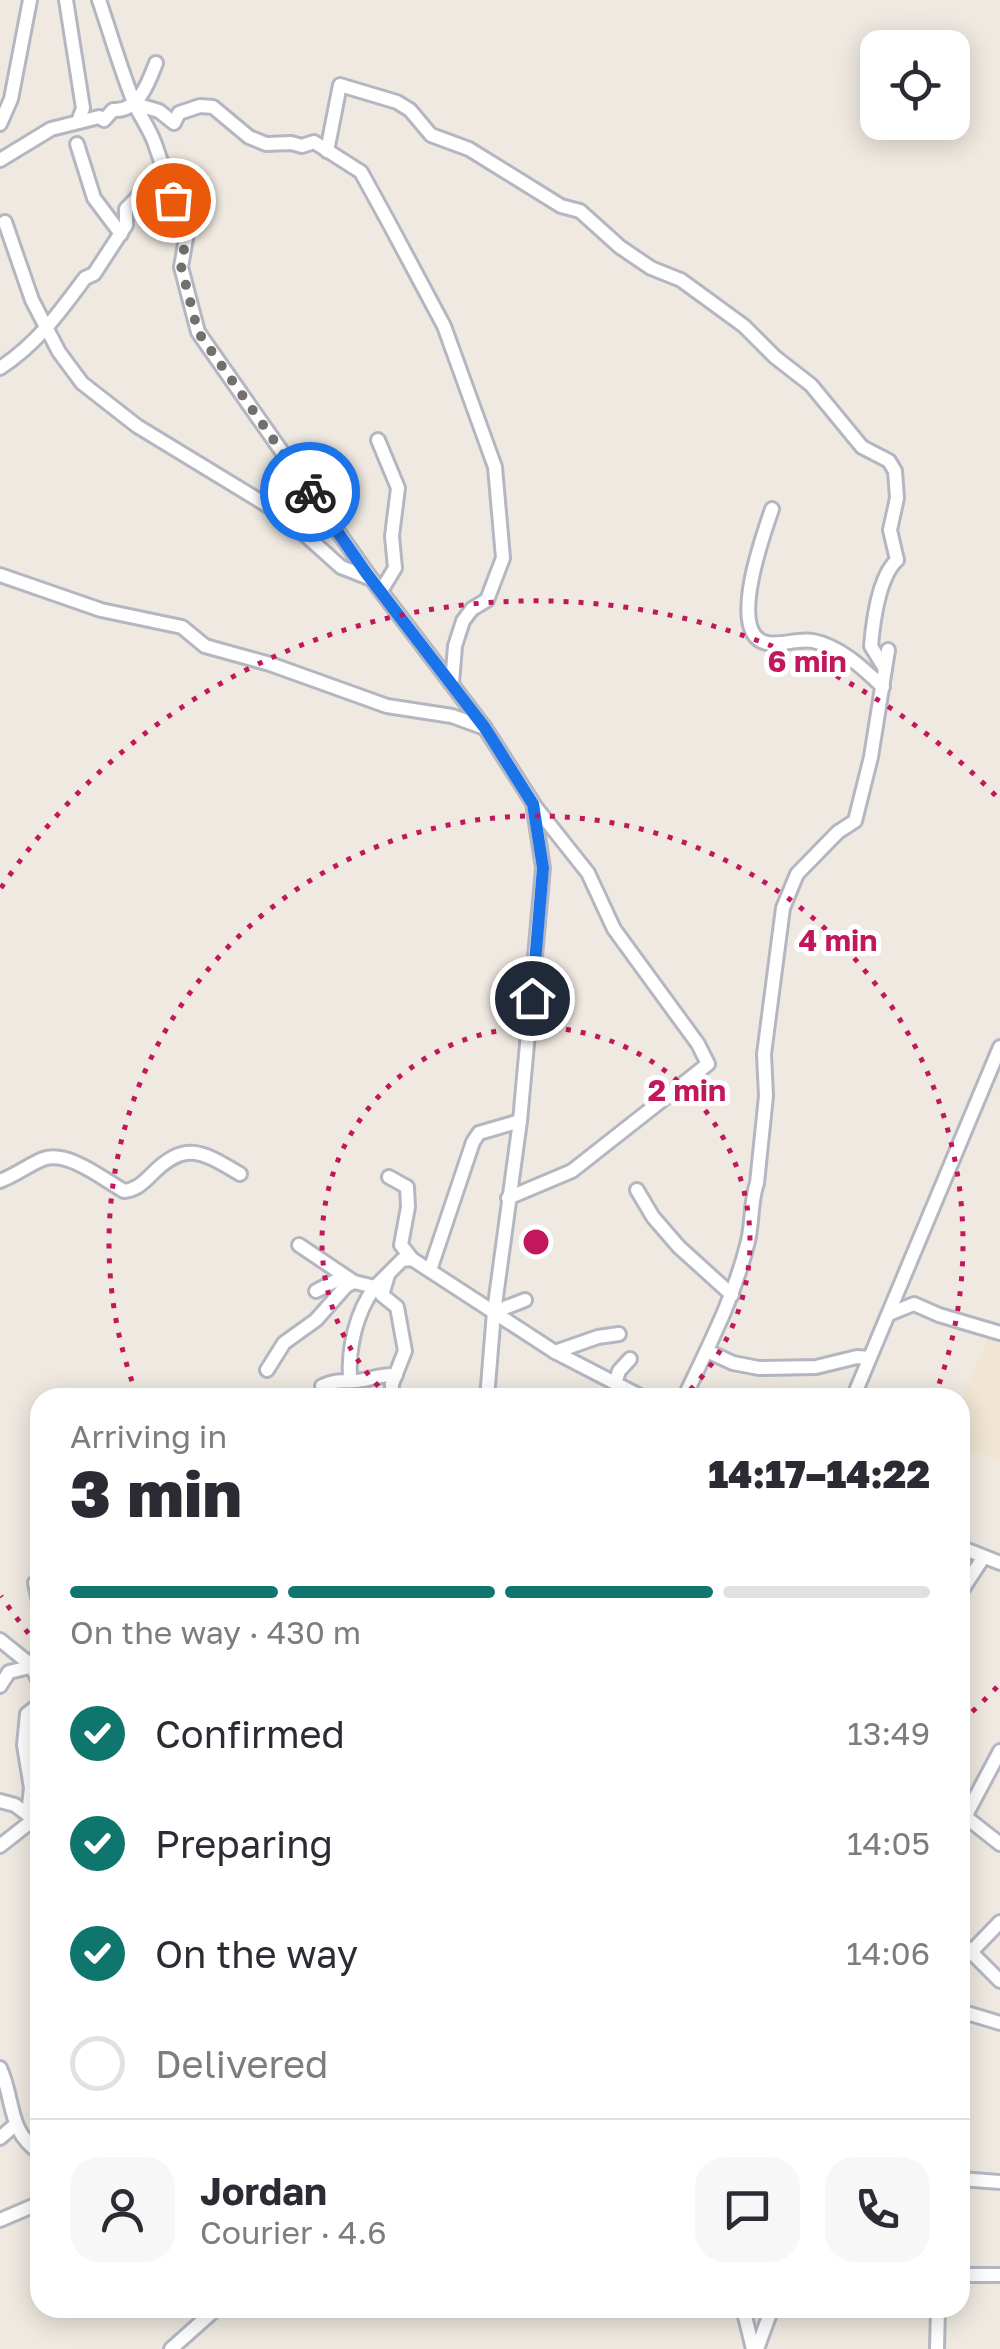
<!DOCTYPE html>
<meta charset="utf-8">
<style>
body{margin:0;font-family:"Golos Text",sans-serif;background:#f7f7f7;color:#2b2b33;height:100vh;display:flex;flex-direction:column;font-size:38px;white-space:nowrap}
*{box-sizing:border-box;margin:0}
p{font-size:32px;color:#7c7c81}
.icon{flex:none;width:55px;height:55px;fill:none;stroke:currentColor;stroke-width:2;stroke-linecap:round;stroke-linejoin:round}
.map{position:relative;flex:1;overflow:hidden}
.side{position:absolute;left:30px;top:1388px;width:940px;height:930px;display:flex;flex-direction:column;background:#fff;border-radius:30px;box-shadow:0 5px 25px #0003}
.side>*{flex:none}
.fabs{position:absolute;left:860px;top:30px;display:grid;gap:20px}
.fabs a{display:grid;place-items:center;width:110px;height:110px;border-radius:20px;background:#fff;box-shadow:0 5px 25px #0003;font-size:50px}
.pin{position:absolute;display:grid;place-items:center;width:85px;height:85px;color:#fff;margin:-42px;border:5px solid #fff;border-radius:50%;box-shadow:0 2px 10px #0007}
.courier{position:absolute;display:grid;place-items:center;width:100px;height:100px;margin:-50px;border:8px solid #1a73e8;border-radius:50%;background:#fff;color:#222;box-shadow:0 2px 12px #0007}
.overview em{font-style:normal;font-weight:800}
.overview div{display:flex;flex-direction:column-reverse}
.overview{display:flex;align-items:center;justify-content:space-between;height:170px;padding:0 40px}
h1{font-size:65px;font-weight:800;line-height:75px}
.bar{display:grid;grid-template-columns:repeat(4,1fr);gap:15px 10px;align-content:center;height:120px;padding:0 40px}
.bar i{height:12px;border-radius:8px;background:#e1e1e2}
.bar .current{background:#0f766e}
.bar p{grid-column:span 4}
.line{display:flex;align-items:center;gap:25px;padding:0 40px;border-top:2px solid #e1e1e2}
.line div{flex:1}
.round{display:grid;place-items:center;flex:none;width:105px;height:105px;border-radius:30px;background:#f7f7f7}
ol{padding:0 40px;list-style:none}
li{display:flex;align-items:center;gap:30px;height:110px}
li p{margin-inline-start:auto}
li .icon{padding:10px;border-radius:50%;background:#0f766e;color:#fff;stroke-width:4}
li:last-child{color:#7c7c81}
li i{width:55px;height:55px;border:5px solid #e1e1e2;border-radius:50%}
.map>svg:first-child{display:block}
.education{fill:#f0e6d1}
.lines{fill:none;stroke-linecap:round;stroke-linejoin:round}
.minor-casing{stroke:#b4b7c1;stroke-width:18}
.minor{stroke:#fff;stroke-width:12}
.done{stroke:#726f6d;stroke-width:10;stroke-dasharray:0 18}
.route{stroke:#1a73e8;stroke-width:12}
.ring{fill:none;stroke:#c2185b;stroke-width:5;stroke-dasharray:5 10}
.centre{fill:#c2185b;stroke:#fff;stroke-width:5}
.ring-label{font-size:30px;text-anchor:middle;font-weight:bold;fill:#c2185b;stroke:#fff;stroke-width:10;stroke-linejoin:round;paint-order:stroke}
</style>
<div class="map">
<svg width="1000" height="2349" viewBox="0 0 1000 2349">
<rect width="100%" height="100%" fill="#efe9e1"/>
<!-- education -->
<polygon class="education" points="988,1338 1000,1343 1000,1462 960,1445 960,1406"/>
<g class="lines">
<defs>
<g id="minor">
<polyline points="66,0 83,108 78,122"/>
<path d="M99,0C111,35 121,71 135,105C142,119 152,133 156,147C166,176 173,201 188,227L181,267L198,332L367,573L485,728L533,803L543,868L520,1121L494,1312L487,1398"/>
<polyline points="135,104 159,111 174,123 179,113 200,106 213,107 249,137 266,144 291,143 302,146 314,142 361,172 389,223 444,326 495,467 503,558 487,600 472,609 463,621 455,646 452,683"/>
<polyline points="0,124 11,99 30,0"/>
<polyline points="77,144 94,198 121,234"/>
<path d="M327,151L340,85L397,102L410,110L431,135L469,149L561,206L580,211L620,247L651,268L681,280L744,326L775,357L811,385L862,447L889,461L895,471L897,498L890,530L897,560C879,576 873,622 871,646L885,669"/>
<path d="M0,160L51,129L99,117L104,120L113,110C138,112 148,84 156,63"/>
<polyline points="5,222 32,300 59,352 82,383 137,426 283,515 341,567 369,578"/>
<path d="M0,368C37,344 59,313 85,278L94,274L126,225V209L162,172"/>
<polyline points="378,440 398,488 392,536 395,568 381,591"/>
<path d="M772,509C764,533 726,635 767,643C781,646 798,638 813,641C840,646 864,669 883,687"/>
<polyline points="0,575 101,610 182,627 205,646 270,664 387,706 452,716 485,728"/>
<polyline points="389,1177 407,1187 408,1207 401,1245 412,1259 555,1352 644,1398"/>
<path d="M0,1181C16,1175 30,1164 43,1159C68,1150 103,1179 124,1191C135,1190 142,1184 150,1176C185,1140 201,1151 240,1174"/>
<polyline points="637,1190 653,1217 679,1247 732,1295"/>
<polyline points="508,1198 572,1171 708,1064 698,1044 614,929 588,873 534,805"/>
<polyline points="299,1245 354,1282"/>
<polyline points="430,1270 473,1142 479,1133 520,1121"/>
<polyline points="388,1275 382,1295 397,1307 405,1351 392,1384 392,1398"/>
<polyline points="316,1291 335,1281 354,1282"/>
<polyline points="494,1312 525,1300"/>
<polyline points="889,1314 914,1304 939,1315 1000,1333"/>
<polyline points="707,1351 733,1363 759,1368 816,1367 857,1357 869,1358"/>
<polyline points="555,1352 598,1337 619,1334"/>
<polyline points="267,1370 284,1343 316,1320 346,1286 354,1282 375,1287 402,1260 412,1259"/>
<path d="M350,1379C348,1348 356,1312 375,1287L380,1289"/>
<polyline points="615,1383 619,1371 630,1359"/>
<path d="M322,1386C344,1377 347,1384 363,1380C374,1378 383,1374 396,1375"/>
<path d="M684,1398C708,1347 733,1300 747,1245C753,1224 750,1203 757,1183L766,1096L764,1054L783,908L797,874L838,832L855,821L871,757L888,650"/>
<polyline points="853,1398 1000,1047"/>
<polyline points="960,1547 1000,1563"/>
<polyline points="40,1579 35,1583 40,1606"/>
<polyline points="960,1593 983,1558"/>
<polyline points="0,1640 31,1665 40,1684"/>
<polyline points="31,1665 40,1651"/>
<polyline points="0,1686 9,1672 34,1666"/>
<polyline points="0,1801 15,1805 40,1824"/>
<polyline points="962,1814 1000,1844"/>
<polyline points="28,1815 31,1788 24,1745 27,1714 40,1704"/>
<polyline points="965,1817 1000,1751"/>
<polyline points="0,1846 33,1820"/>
<polyline points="960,1941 1000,1981"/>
<polyline points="971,1952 1000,1922"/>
<polyline points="960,2011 1000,2023"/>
<path d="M0,2068C15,2101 7,2131 40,2153"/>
<polyline points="0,2138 15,2125"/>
<polyline points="960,2179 1000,2182"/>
<polyline points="0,2220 40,2203"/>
<polyline points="960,2275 1000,2275"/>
<polyline points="743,2308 753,2349"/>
<polyline points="171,2349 217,2308"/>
<polyline points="757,2349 772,2308"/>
<polyline points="937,2349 938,2308"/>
</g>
</defs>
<!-- minor casing -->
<use href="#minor" class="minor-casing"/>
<!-- minor -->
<use href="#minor" class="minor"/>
</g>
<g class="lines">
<!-- done -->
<polyline class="done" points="173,200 188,227 181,266 198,332 310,492"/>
<!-- route -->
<polyline class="route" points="310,492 367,574 485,728 533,804 543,868 532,998"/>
</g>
<!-- distance rings -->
<g class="ring">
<path d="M389 1397A214 214 0 1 1 683 1397"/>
<path d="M137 1395A427 427 0 1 1 935 1395"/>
<path d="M997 1687A641 641 0 0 1 961 1722M38 1645A641 641 0 0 1 1 1596M1 888A641 641 0 0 1 997 797"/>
</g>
<circle cx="536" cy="1242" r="15" class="centre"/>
<g class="ring-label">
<text x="807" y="672">6 min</text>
<text x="838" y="951">4 min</text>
<text x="687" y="1101">2 min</text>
</g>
</svg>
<div class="fabs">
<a><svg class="icon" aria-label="locate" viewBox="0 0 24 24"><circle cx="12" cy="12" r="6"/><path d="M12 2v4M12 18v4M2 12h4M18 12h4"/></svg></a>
</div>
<div class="pin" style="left:173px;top:200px;background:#ea580c"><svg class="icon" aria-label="bag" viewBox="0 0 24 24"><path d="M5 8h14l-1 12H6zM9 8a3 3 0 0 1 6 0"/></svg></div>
<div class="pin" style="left:532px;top:998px;background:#1f2937"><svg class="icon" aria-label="home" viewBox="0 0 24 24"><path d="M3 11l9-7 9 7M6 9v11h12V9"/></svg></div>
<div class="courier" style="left:310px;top:492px"><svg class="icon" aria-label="bike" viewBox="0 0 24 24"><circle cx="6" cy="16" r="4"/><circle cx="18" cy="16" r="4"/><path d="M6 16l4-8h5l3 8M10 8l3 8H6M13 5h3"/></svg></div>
<section class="side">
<div class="overview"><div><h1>3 min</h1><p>Arriving in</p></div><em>14:17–14:22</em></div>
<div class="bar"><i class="current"></i><i class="current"></i><i class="current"></i><i></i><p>On the way · 430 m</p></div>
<ol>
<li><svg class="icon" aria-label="check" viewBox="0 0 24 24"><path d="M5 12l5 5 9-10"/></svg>Confirmed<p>13:49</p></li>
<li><svg class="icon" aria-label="check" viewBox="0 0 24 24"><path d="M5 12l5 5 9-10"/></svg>Preparing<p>14:05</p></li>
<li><svg class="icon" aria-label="check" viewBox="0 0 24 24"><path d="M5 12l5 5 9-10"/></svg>On the way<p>14:06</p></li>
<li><i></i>Delivered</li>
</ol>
<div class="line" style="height:180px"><a class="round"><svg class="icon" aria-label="person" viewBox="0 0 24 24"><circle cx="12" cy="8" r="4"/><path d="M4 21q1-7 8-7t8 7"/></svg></a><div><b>Jordan</b><p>Courier · 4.6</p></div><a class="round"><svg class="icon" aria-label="chat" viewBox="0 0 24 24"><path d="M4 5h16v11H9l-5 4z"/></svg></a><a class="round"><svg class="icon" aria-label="phone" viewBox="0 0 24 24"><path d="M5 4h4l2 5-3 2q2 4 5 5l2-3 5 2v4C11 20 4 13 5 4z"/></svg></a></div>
</section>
</div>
